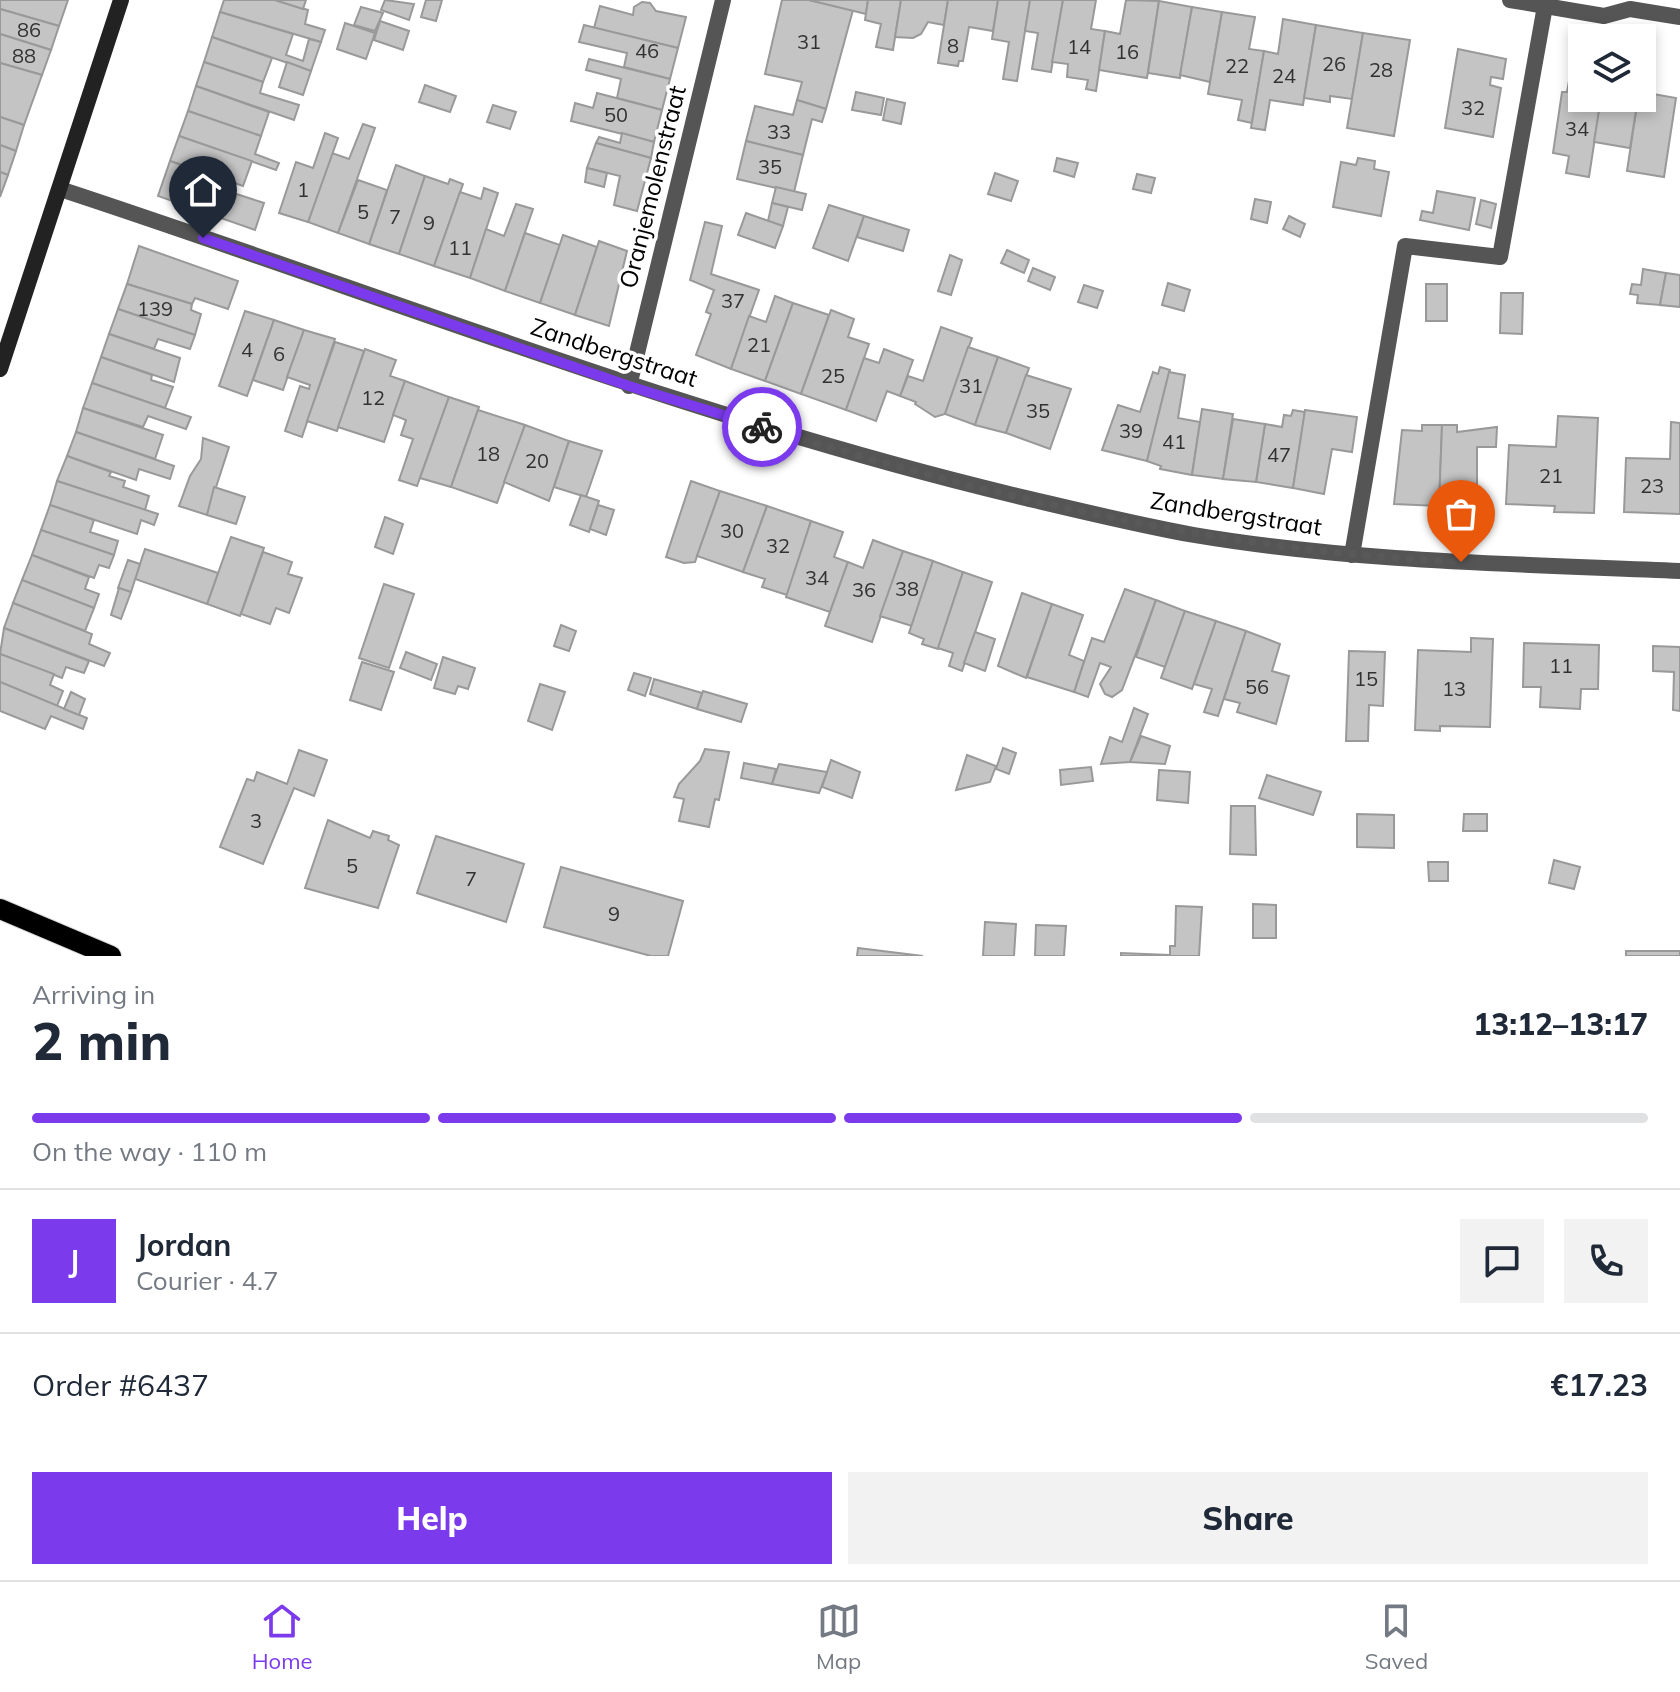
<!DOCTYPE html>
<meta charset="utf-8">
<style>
body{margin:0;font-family:Mulish,sans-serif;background:#f2f2f3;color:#1f2937;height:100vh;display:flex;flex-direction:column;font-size:30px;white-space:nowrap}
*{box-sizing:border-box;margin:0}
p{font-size:26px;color:#747a83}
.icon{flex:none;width:44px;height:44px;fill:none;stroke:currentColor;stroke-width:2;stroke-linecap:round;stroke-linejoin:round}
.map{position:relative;height:956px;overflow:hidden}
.details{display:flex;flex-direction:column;background:#fff;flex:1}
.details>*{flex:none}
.fabs{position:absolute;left:1568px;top:24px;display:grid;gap:16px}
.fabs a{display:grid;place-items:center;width:88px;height:88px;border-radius:0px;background:#fff;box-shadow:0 4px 12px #0003;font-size:40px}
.pin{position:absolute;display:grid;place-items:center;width:68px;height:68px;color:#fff;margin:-82px -34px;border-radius:50% 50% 50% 0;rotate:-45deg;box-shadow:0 0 8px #0007}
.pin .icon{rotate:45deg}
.courier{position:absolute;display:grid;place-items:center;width:80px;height:80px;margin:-40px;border:6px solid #7c3aed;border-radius:50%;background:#fff;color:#222;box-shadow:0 2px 10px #0007}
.head em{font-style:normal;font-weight:800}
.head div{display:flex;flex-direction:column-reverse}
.head{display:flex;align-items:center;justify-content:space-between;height:136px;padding:0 32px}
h1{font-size:52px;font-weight:800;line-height:60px}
.bar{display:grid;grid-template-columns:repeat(4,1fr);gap:12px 8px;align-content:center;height:96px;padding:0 32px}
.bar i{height:10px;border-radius:6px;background:#e0e1e3}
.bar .active{background:#7c3aed}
.bar p{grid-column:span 4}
.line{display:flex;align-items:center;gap:20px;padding:0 32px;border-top:2px solid #e0e1e3}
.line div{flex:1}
.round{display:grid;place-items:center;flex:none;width:84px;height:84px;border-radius:0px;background:#f2f2f3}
.button{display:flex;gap:16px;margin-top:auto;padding:16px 32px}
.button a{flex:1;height:92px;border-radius:0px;background:#7c3aed;color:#fff;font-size:32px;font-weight:800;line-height:92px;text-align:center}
.button a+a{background:#f2f2f3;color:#1f2937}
.tabs{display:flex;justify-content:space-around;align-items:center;height:112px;border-top:2px solid #e0e1e3;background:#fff;font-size:22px;color:#747a83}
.tabs a{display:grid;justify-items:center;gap:4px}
.tabs .active{color:#7c3aed}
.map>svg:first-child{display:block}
.building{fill:#c4c4c4;stroke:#999;stroke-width:2}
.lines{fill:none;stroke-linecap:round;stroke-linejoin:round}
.primary-casing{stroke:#dbdbdb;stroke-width:22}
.lane{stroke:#555;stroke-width:16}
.street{stroke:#555;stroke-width:16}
.secondary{stroke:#222;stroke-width:16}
.primary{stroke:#000;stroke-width:20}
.done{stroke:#595959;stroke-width:8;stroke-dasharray:0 14.4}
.route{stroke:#7c3aed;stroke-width:10}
.labels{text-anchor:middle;stroke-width:7;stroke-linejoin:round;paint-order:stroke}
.number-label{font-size:20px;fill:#313131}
.street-label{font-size:24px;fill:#000;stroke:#fff}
</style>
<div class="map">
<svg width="1680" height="956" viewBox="0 0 1680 956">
<rect width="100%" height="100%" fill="#fff"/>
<!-- building -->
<g class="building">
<polygon points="0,0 68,0 59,26 0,9"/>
<polygon points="224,0 275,0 308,10 305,24 325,30 321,42 220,12"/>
<polygon points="275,0 306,0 303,9"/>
<polygon points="385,0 414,4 409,20 381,10"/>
<polygon points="426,0 442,0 436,21 421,17"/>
<polygon points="782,0 809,0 853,10 826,109 797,100 802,82 765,74"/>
<polygon points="809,0 868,0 866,14"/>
<polygon points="868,0 901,0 893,50 876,47 881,24 865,20"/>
<polygon points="901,0 948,0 944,25 928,22 921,34 913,38 895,37"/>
<polygon points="948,0 998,0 993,31 969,27 963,61 959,61 958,66 938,63"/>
<polygon points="998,0 1030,0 1017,81 1003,79 1009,42 992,39"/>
<polygon points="1030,0 1063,0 1051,72 1032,69 1038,33 1025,31"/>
<polygon points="1063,0 1096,0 1091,29 1105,31 1096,91 1086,89 1088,80 1067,77 1068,64 1052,62"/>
<polygon points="1126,0 1159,1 1147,78 1099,70 1105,31 1120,34"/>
<polygon points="1159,1 1192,7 1180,78 1148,73"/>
<polygon points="642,2 650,3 656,11 686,17 678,48 594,28 600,6 633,15 634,7"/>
<polygon points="361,7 383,13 375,31 354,25"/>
<polygon points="1192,7 1222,12 1210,82 1180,75"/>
<polygon points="0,9 59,26 51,50 0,34"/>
<polygon points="220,12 293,34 286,55 303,61 309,39 321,42 311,71 212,37"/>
<polygon points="1222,12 1255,17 1249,49 1264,51 1252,123 1238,120 1242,100 1208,94"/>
<polygon points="1283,19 1316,25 1303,105 1270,100 1265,130 1251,128 1264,51 1278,54"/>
<polygon points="380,21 409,31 403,50 374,40"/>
<polygon points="345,23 375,33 366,59 337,49"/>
<polygon points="584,25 678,48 670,79 624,67 627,53 579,42"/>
<polygon points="1316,25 1363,33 1352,99 1330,96 1330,102 1304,98"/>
<polygon points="1363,33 1410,40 1394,136 1347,128"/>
<polygon points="0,34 51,50 42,75 0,63"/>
<polygon points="212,37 272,58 263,82 204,62"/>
<polygon points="1458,49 1506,59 1503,79 1491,77 1490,85 1501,88 1493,137 1445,128"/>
<polygon points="589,59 670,79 662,110 617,98 621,79 586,70"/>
<polygon points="204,62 263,82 260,93 299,105 294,120 196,86"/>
<polygon points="287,62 311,71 303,95 279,87"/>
<polygon points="0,63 42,75 24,125 0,117"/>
<polygon points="1569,81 1582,83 1582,98 1601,98 1589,177 1566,173 1569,156 1553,153 1562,92 1567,92"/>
<polygon points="425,85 456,96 450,112 419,102"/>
<polygon points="196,86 269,112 261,136 188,111"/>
<polygon points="856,92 884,98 881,115 852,110"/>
<polygon points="1642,92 1676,98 1664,177 1627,171 1638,98 1642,98"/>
<polygon points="597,93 662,110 654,142 571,121 575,103 593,108"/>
<polygon points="1601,98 1638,98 1630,148 1594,142"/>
<polygon points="887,99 905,103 901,124 883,120"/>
<polygon points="797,100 826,109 822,122 812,119 803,155 746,141 755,106 793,115"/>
<polygon points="493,105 516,112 510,129 487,122"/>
<polygon points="188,111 261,136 255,154 279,163 276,170 179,136"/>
<polygon points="0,117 24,125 16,151 0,145"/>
<polygon points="363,124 375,128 338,233 308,222 332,153 349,159"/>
<polygon points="325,133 338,138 308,222 279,213 296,162 313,168"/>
<polygon points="622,133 654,142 651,158 596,143 599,137 620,143"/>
<polygon points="179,136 252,161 243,186 170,161"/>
<polygon points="746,141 803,155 794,192 737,179"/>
<polygon points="596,143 651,158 637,211 614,205 620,176 587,168"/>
<polygon points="0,145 16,151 8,175 0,172"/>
<polygon points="1057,158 1078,163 1074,177 1054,171"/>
<polygon points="1358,158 1375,161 1374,169 1389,172 1381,216 1333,207 1341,162 1356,165"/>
<polygon points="170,161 216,177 212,186 264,203 255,230 158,196"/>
<polygon points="396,165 425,176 399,254 369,244"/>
<polygon points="587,168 607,173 604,187 585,182"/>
<polygon points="0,172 8,175 0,197"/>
<polygon points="995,173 1018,181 1011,201 988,194"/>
<polygon points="1137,174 1155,178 1151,193 1133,189"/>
<polygon points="425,176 448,184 450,179 463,184 434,266 399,254"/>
<polygon points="358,180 387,190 369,244 338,233"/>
<polygon points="776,187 806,194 802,210 772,203"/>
<polygon points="484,188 498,193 470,278 434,266 460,192 481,199"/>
<polygon points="1437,191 1475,198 1469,230 1420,220 1422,211 1433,213"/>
<polygon points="1255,199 1271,202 1267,223 1251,219"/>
<polygon points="1481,200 1496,204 1491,228 1476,224"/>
<polygon points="772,203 788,207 783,226 768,221"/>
<polygon points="516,204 533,209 505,291 470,278 486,229 504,236"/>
<polygon points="829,205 864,216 848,261 813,248"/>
<polygon points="746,213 783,226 775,248 738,235"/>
<polygon points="864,216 909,230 903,251 857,237"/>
<polygon points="1289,216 1305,224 1300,237 1283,229"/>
<polygon points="705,222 722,226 711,274 759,290 731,369 696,355 711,314 706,312 714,290 690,280"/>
<polygon points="525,233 560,245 540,303 505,291"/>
<polygon points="563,235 597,247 575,315 540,303"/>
<polygon points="599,241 627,251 609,326 575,315"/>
<polygon points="139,246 238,281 228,309 195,298 192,304 127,284"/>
<polygon points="1007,250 1029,260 1024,273 1001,263"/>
<polygon points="950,255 962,260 951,295 938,291"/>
<polygon points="1033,268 1055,277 1050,290 1028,281"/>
<polygon points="1643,269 1666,273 1660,305 1637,303 1638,295 1630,294 1632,284 1641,285"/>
<polygon points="1666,273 1680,275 1680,307 1660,305"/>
<polygon points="1168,283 1190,290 1184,311 1162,305"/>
<polygon points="127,284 192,304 191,310 201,314 195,335 118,309"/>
<rect x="1426" y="284" width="21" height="37"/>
<polygon points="1084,285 1103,291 1097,308 1078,302"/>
<polygon points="1501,293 1523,293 1522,334 1500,333"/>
<polygon points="775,296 793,303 765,381 731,369 749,316 766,322"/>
<polygon points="793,303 829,315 801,394 765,381"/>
<polygon points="118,309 195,335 190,349 158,339 154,349 109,334"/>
<polygon points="831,310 854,319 848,337 869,344 846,410 801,394"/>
<polygon points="245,311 274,320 247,396 219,386"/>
<polygon points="274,320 304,330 283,390 253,380"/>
<polygon points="941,327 972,338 945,414 935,417 915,404 916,402 900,396 908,376 923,381"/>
<polygon points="304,330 335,339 302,437 285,431 300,386 309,389 310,385 287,377"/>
<polygon points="109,334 180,358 174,382 101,357"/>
<polygon points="335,342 364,351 337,431 307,421"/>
<polygon points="968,347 998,357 975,425 945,414"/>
<polygon points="365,349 396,360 390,376 405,381 384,442 338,427"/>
<polygon points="884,349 913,360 900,396 887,391 876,421 846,410 864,358 879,363"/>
<polygon points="101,357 152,375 151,380 173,387 165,408 92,383"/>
<polygon points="998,357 1029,368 1006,433 975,425"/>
<polygon points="1160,367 1170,370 1147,461 1102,450 1118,405 1140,412 1153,372 1158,374"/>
<polygon points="1169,372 1185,375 1178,418 1200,422 1192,475 1160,469 1161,466 1147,461"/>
<polygon points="1026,375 1071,389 1050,449 1006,433"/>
<polygon points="405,381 449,397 417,486 399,480 413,439 401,435 406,420 393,415"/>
<polygon points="92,383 191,417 186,429 148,416 143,427 83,408"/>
<polygon points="449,397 479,407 451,487 420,478"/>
<polygon points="83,408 163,435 155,459 76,432"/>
<polygon points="1202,409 1233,414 1223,479 1192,475"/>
<polygon points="478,410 525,425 497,503 451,487"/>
<polygon points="1293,410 1305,412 1293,488 1256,482 1265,424 1282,427 1284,415 1291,416"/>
<polygon points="1305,410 1357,417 1352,452 1332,449 1324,494 1293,488"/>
<polygon points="1558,416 1598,418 1594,513 1554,512 1555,506 1506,504 1509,445 1556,447"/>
<polygon points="1233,419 1265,424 1256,482 1223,479"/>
<polygon points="1671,422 1680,423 1680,514 1624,512 1626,458 1670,459"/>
<polygon points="525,425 569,441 549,501 504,482"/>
<polygon points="1422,425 1442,425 1439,506 1394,504 1402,430 1422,431"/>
<polygon points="1442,425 1457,425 1457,432 1497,427 1496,447 1477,447 1477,507 1439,506"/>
<polygon points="76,432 174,466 170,479 139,469 136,480 67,456"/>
<polygon points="203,438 229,447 207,515 179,506 190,476 201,459"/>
<polygon points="569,441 602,451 586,497 554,487"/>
<polygon points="67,456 111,472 109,476 125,481 123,487 149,496 145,510 57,481"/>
<polygon points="57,481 158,514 154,525 141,520 137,534 50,505"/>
<polygon points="691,481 720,491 695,562 684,563 666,557"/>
<polygon points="214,487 245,497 236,524 207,515"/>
<polygon points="720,491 767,506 743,572 697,556"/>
<polygon points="581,495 599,501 589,532 570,525"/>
<polygon points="50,505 94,520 90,532 118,541 114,555 41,530"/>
<polygon points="598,505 614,510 606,535 590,529"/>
<polygon points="767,506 811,521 787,595 762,587 765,579 743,572"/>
<polygon points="385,517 403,524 393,554 375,547"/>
<polygon points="811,521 843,532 834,557 848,562 830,612 786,597"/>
<polygon points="41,530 114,555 109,568 99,565 94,578 32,555"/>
<polygon points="231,537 264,548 240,616 207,604"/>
<polygon points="873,540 903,551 872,642 825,626 848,562 863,568"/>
<polygon points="145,549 218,573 207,604 135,579"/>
<polygon points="903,551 933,561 912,626 880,616"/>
<polygon points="263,552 292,562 288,574 302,578 289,613 276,608 270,624 241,614"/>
<polygon points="32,555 89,577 85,589 99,594 94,608 22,580"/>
<polygon points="128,560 140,564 131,592 118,588"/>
<polygon points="933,561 963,572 938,649 922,644 924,639 909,633"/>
<polygon points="963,572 992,582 962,671 949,666 953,653 938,648"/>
<polygon points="22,580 94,608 85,631 13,603"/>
<polygon points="384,584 414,594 389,668 359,658"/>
<polygon points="119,588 131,592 121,619 111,615"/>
<polygon points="1125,589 1156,600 1122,690 1112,697 1105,694 1100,684 1111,667 1100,663 1088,697 1074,692 1092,638 1104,642"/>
<polygon points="1022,593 1052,604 1026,678 998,666"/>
<polygon points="1156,600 1185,611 1165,667 1136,657"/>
<polygon points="13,603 92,634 89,644 110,653 104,666 4,628"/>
<polygon points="1052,604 1083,615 1069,655 1084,661 1074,692 1027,677"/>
<polygon points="1185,611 1216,621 1192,689 1161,678"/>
<polygon points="1216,621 1246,631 1218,716 1204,712 1212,689 1194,684"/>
<polygon points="561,625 576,631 569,651 554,646"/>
<polygon points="4,628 89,661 84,673 66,667 62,678 0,654"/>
<polygon points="1246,631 1280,644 1272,671 1289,676 1276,724 1237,712 1240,703 1224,699"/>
<polygon points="975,632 995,639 985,671 964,663"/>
<polygon points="1471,638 1493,639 1490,727 1440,726 1440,731 1415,730 1418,650 1471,652"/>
<polygon points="1524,643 1599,645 1598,689 1581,689 1580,709 1540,707 1541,687 1523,687"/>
<polygon points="1653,646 1680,647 1680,711 1673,710 1674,672 1653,671"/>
<polygon points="1349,651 1385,652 1383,706 1369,705 1368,741 1346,741"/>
<polygon points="406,652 437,664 431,680 400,668"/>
<polygon points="0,654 54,674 50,685 63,691 57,706 0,682"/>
<polygon points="443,657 475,668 468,689 458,686 455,694 434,688"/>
<polygon points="362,662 394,672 381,710 350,700"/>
<polygon points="634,673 651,678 645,696 628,690"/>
<polygon points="654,679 702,693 697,709 650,694"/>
<polygon points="0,682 87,718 83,729 51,716 45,729 0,711"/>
<polygon points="540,684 565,692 552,730 528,721"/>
<polygon points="703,691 747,704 741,722 697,709"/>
<polygon points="71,692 85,699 79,715 64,709"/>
<polygon points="1134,708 1148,714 1130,762 1101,764 1110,737 1122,742"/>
<polygon points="1141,736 1170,746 1165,764 1130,762"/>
<polygon points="1003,748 1016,753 1009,774 996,769"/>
<polygon points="705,749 729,752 719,800 715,799 709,827 679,821 684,799 674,797 679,784 700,761"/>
<polygon points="299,750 327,760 314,796 294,788 263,864 220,847 247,779 254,781 257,772 287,784"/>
<polygon points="967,755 996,766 990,782 956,790"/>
<polygon points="831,760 860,772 852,798 822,787"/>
<polygon points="744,763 776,769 772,784 741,778"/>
<polygon points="779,764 827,772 819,793 772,784"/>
<polygon points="1091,767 1093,781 1061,785 1060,770"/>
<polygon points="1159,770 1190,772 1188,803 1157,800"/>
<polygon points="1267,775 1321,792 1313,815 1259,798"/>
<polygon points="1231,806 1255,806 1256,855 1230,854"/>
<polygon points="1357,814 1394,815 1394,848 1357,847"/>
<polygon points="1464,814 1487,814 1487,831 1463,831"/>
<polygon points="328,820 370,838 373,831 389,836 388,840 399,845 378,908 305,888"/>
<polygon points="436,836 524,864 506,922 417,893"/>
<polygon points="1554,860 1580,867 1574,889 1549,883"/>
<polygon points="1428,862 1448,862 1448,881 1429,881"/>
<polygon points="561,867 683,901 668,956 651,956 544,927"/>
<polygon points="1253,904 1276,905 1276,938 1253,938"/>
<polygon points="1176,906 1202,907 1199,956 1121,956 1121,953 1170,955 1170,946 1175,946"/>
<polygon points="985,922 1016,924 1014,956 983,956"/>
<polygon points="1036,925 1066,926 1064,956 1035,956"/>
<polygon points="858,948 923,956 857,956"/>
<rect x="1626" y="951" width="54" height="5"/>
</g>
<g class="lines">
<defs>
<polyline id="primary" points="0,909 111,956"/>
</defs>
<!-- primary casing -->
<use href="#primary" class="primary-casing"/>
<!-- lane -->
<polyline class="lane" points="1352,555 1405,246 1500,257 1545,6"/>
<!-- street -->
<g class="street">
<polyline points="1510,0 1604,16 1630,9 1680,17"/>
<path d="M60,189C377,293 688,417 1013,495C1073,509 1133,524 1194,535C1354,562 1518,564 1680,571"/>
<polyline points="629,386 723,0"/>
</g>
<!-- secondary -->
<polyline class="secondary" points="0,369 121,0"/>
<!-- primary -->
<use href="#primary" class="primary"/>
</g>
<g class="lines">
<!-- done -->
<path class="done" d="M762,427C989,497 1223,551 1461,562"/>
<!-- route -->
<polyline class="route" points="203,238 629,386 762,427"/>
</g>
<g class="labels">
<!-- number labels -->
<g class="number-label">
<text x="29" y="37">86</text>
<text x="809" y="49">31</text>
<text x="953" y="53">8</text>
<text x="1079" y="54">14</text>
<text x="647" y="58">46</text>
<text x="1127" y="59">16</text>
<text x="24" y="63">88</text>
<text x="1334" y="71">26</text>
<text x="1237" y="73">22</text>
<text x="1381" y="77">28</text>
<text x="1284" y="83">24</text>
<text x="1473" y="115">32</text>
<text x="616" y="122">50</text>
<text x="1577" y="136">34</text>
<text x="779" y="139">33</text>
<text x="770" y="174">35</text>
<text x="303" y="197">1</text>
<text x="363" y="219">5</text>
<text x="395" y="224">7</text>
<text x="429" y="230">9</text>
<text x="460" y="255">11</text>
<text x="733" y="308">37</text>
<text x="155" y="316">139</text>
<text x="759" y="352">21</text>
<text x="247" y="357">4</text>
<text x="279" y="361">6</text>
<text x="833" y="383">25</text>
<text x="971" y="393">31</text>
<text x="373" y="405">12</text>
<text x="1038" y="418">35</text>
<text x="1131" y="438">39</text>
<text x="1174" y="449">41</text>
<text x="488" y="461">18</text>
<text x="1279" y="462">47</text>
<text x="537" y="468">20</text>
<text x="1551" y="483">21</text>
<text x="1652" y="493">23</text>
<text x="732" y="538">30</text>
<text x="778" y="553">32</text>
<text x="817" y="585">34</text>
<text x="907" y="596">38</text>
<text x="864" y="597">36</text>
<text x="1561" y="673">11</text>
<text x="1366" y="686">15</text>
<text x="1257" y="694">56</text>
<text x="1454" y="696">13</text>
<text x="256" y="828">3</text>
<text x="352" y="873">5</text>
<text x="471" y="886">7</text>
<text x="614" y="921">9</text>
</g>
<!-- street labels -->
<g class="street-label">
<text transform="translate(653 187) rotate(-76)" y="8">Oranjemolenstraat</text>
<text transform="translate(614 353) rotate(18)" y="8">Zandbergstraat</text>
<text transform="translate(1236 514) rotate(9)" y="8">Zandbergstraat</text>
</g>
</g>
</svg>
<div class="fabs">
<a><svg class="icon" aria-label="layers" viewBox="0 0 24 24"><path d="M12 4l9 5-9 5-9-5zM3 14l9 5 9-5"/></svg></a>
</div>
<div class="pin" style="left:1461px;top:562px;background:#ea580c"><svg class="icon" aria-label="bag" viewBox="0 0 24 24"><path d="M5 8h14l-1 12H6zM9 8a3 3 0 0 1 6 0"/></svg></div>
<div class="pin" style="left:203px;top:238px;background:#1f2937"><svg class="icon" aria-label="home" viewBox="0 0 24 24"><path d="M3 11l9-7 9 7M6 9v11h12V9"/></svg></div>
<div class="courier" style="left:762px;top:427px"><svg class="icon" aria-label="bike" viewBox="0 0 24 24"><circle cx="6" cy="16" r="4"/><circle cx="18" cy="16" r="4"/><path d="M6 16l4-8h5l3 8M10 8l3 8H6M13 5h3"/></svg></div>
</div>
<section class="details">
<div class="head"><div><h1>2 min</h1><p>Arriving in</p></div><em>13:12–13:17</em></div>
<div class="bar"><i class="active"></i><i class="active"></i><i class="active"></i><i></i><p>On the way · 110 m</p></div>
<div class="line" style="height:144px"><b class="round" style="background:#7c3aed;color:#fff">J</b><div><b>Jordan</b><p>Courier · 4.7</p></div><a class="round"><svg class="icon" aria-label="chat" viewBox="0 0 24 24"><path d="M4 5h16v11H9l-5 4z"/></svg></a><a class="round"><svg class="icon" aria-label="phone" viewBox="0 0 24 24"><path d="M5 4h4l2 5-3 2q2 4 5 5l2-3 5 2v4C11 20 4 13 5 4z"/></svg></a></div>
<div class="line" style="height:104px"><div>Order #6437</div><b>€17.23</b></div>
<div class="button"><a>Help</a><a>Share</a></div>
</section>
<nav class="tabs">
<a class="active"><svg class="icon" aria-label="home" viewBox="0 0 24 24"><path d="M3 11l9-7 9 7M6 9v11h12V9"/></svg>Home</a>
<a><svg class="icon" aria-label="map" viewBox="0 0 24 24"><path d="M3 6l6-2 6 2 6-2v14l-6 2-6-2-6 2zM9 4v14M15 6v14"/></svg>Map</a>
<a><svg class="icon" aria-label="saved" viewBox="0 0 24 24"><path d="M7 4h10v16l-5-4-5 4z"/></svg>Saved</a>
</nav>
